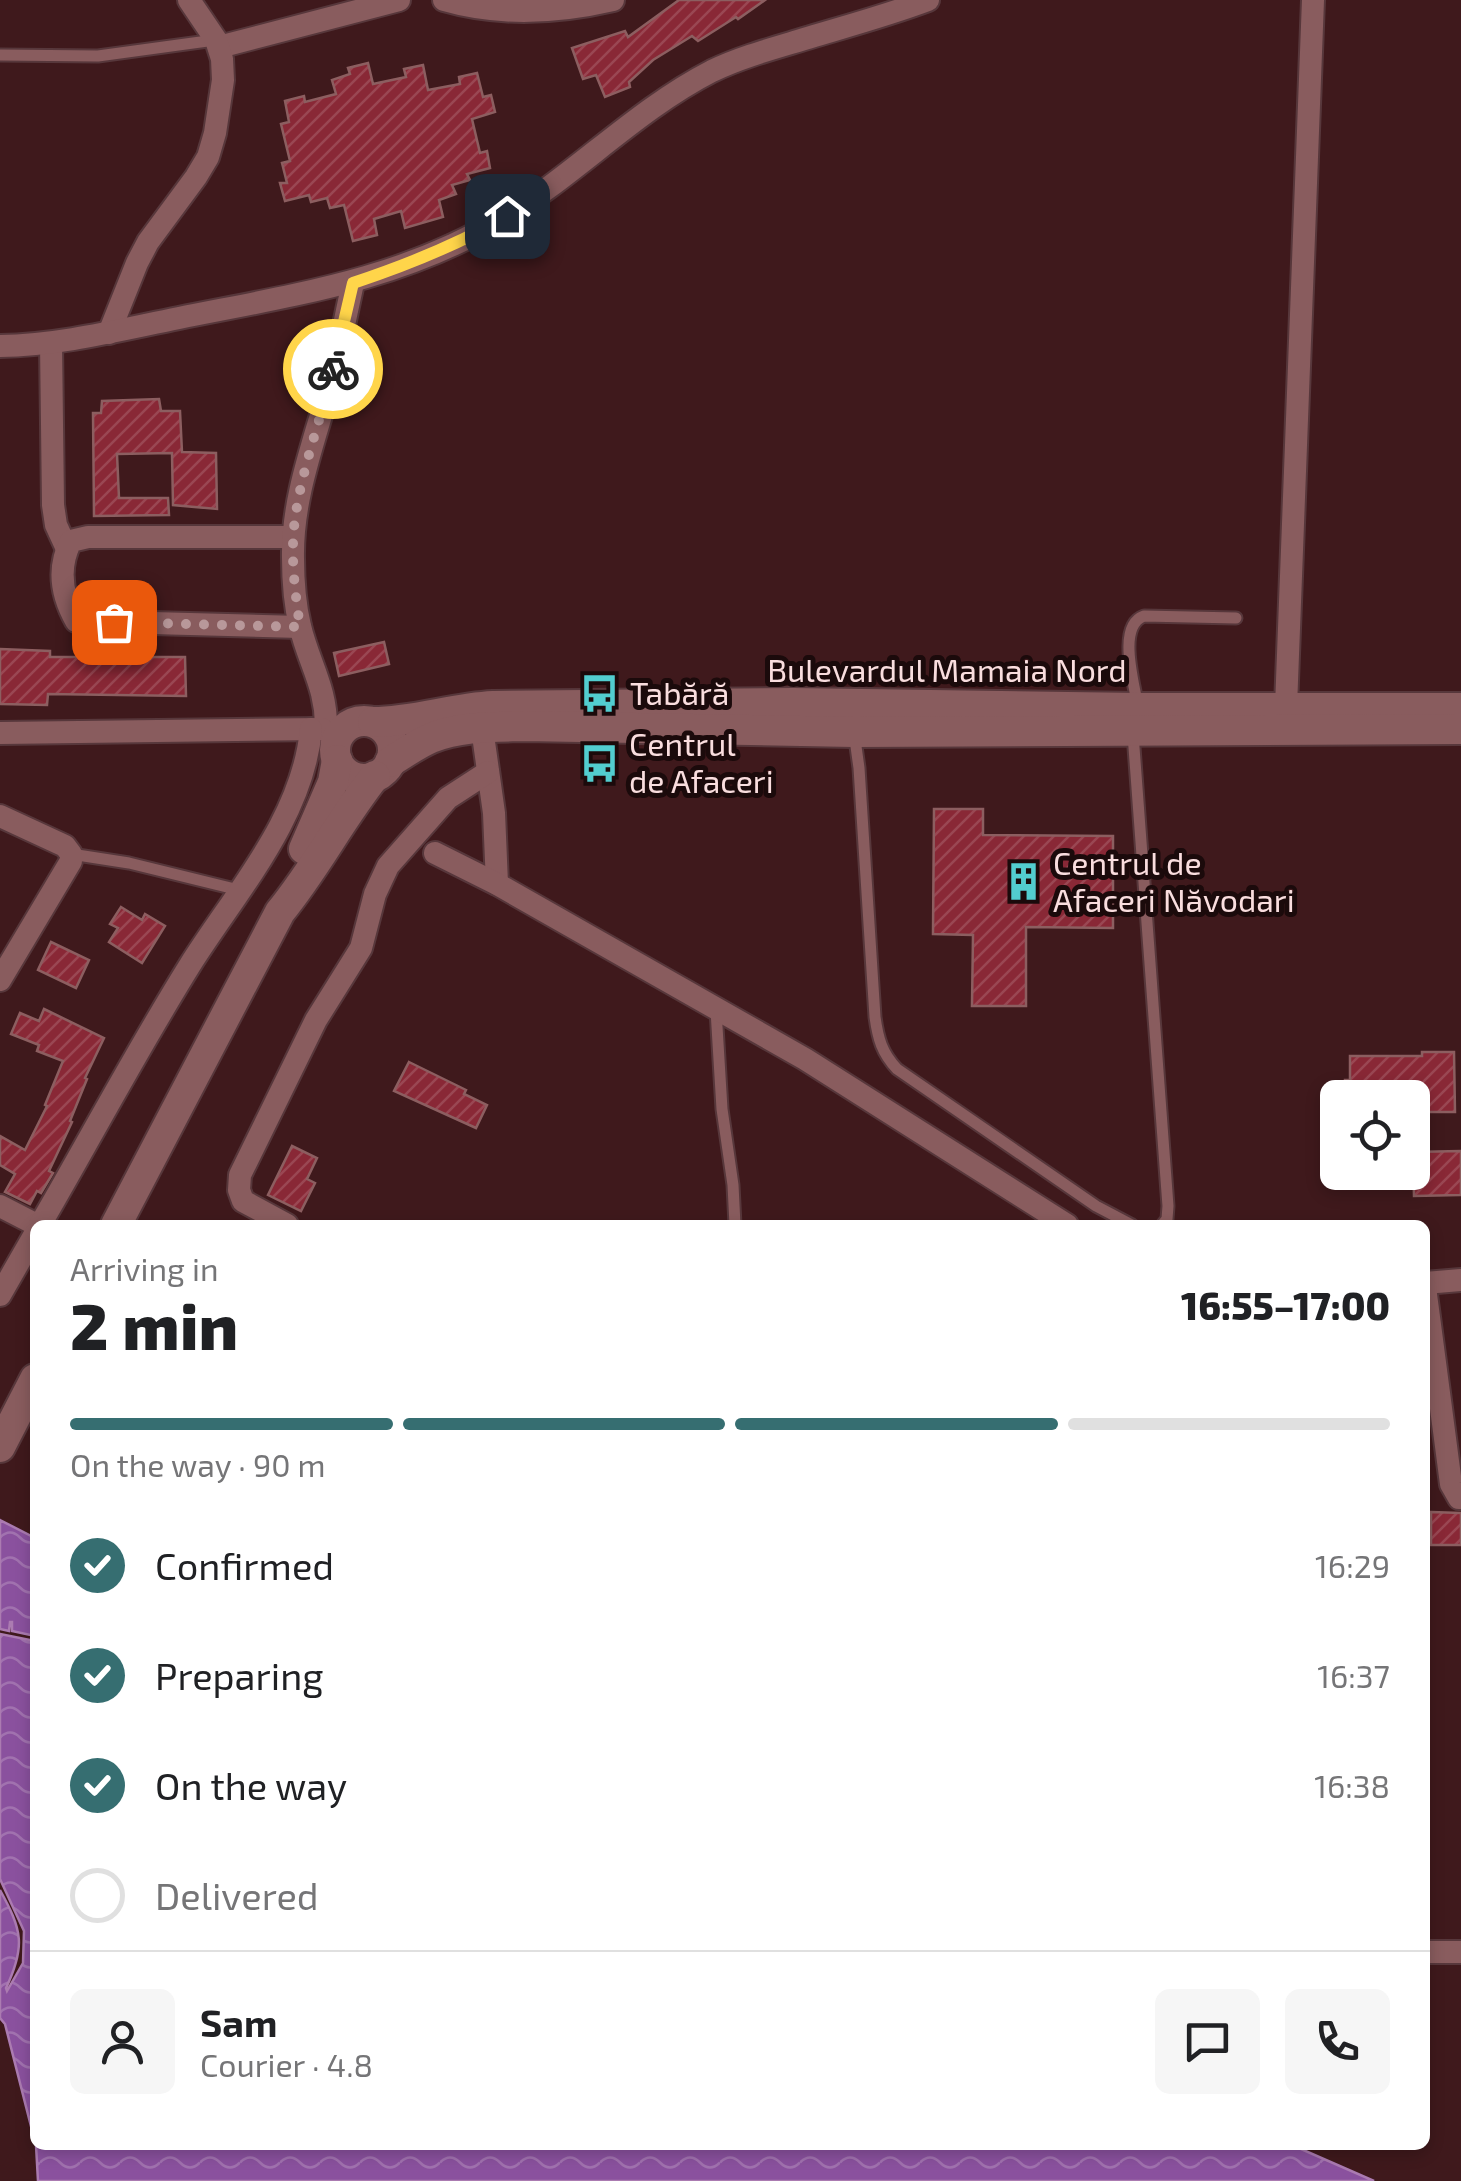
<!DOCTYPE html>
<meta charset="utf-8">
<style>
body{margin:0;font-family:"Exo 2",sans-serif;background:#f6f6f6;color:#202124;height:100vh;display:flex;flex-direction:column;font-size:38px;white-space:nowrap}
*{box-sizing:border-box;margin:0}
p{font-size:32px;color:#757577}
.icon{flex:none;width:55px;height:55px;fill:none;stroke:currentColor;stroke-width:2;stroke-linecap:round;stroke-linejoin:round}
.map{position:relative;flex:1;overflow:hidden}
.details{position:absolute;left:30px;top:1220px;width:1400px;height:930px;display:flex;flex-direction:column;background:#fff;border-radius:15px;box-shadow:0 5px 15px #0003}
.details>*{flex:none}
.tools{position:absolute;left:1320px;top:1080px;display:grid;gap:20px}
.tools a{display:grid;place-items:center;width:110px;height:110px;border-radius:15px;background:#fff;box-shadow:0 5px 15px #0003;font-size:50px}
.pin{position:absolute;display:grid;place-items:center;width:85px;height:85px;color:#fff;margin:-42px;border-radius:20px;box-shadow:0 5px 15px #0006}
.courier{position:absolute;display:grid;place-items:center;width:100px;height:100px;margin:-50px;border:8px solid #ffd54a;border-radius:50%;background:#fff;color:#222;box-shadow:0 2px 12px #0007}
.overview em{font-style:normal;font-weight:800}
.overview div{display:flex;flex-direction:column-reverse}
.overview{display:flex;align-items:center;justify-content:space-between;height:170px;padding:0 40px}
h1{font-size:65px;font-weight:800;line-height:75px}
.bar{display:grid;grid-template-columns:repeat(4,1fr);gap:15px 10px;align-content:center;height:120px;padding:0 40px}
.bar i{height:12px;border-radius:8px;background:#e0e0e0}
.bar .active{background:#366e71}
.bar p{grid-column:span 4}
.line{display:flex;align-items:center;gap:25px;padding:0 40px;border-top:2px solid #e0e0e0}
.line div{flex:1}
.round{display:grid;place-items:center;flex:none;width:105px;height:105px;border-radius:15px;background:#f6f6f6}
ol{padding:0 40px;list-style:none}
li{display:flex;align-items:center;gap:30px;height:110px}
li p{margin-inline-start:auto}
li .icon{padding:10px;border-radius:50%;background:#366e71;color:#fff;stroke-width:4}
li:last-child{color:#757577}
li i{width:55px;height:55px;border:5px solid #e0e0e0;border-radius:50%}
.map>svg:first-child{display:block}
.water{fill:url(#water-waves);stroke:#ab7bb1;stroke-width:2.5}
.building{fill:url(#building-hatch);stroke:#8c5e60;stroke-width:2.5}
.lines{fill:none;stroke-linecap:round;stroke-linejoin:round}
.service-casing{stroke:#57373b;stroke-width:15}
.minor-casing{stroke:#57373b;stroke-width:26}
.secondary-casing{stroke:#57373b;stroke-width:34}
.service{stroke:#895c5e;stroke-width:11}
.minor{stroke:#895c5e;stroke-width:22}
.secondary{stroke:#895c5e;stroke-width:30}
.done{stroke:#b8989a;stroke-width:10;stroke-dasharray:0 18}
.route{stroke:#ffd54a;stroke-width:12}
.labels{text-anchor:middle;stroke-width:10;stroke-linejoin:round;paint-order:stroke}
.street-label{font-size:32px;fill:#f9ddde;stroke:#1b0a0b}
.poi-label{font-size:32px;fill:#f9ddde;stroke:#1b0a0b;text-anchor:start}
</style>
<div class="map">
<svg width="1461" height="2181" viewBox="0 0 1461 2181">
<defs>
<pattern id="water-waves" width="16" height="10" patternUnits="userSpaceOnUse" patternTransform="scale(2.5)"><rect width="16" height="10" fill="#8a519e"/><path d="M0 5q4-4 8 0t8 0" fill="none" stroke="#a172af"/></pattern>
<pattern id="building-hatch" width="6" height="6" patternUnits="userSpaceOnUse" patternTransform="scale(2.5)"><rect width="6" height="6" fill="#892836"/><path d="M-1 1l2-2M0 6l6-6M5 7l2-2" fill="none" stroke="#9a4753"/></pattern>
</defs>
<rect width="100%" height="100%" fill="#3f191c"/>
<!-- water -->
<g class="water">
<polygon points="0,1520 35,1538 35,1636 12,1631 12,1622 10,1622 9,1631 0,1629"/>
<path d="M0,1634L35,1641V2142L5,2024L0,2018V1890C22,1930 26,1946 6,1988L7,1991L23,1963L24,1931L0,1879Z"/>
<polygon points="36,2145 1292,2145 1374,2181 38,2181"/>
</g>
<!-- building -->
<g class="building">
<polygon points="679,0 765,0 738,19 736,17 698,41 692,36 653,60 629,82 630,87 605,97 596,75 583,79 572,48 625,31 628,37"/>
<polygon points="368,63 373,84 406,77 404,69 423,65 428,90 460,84 459,77 477,73 483,97 491,95 495,112 472,119 480,153 487,151 490,168 467,174 470,180 452,185 456,194 439,200 443,217 405,228 401,211 374,219 377,235 353,241 344,205 330,208 327,198 311,202 309,195 285,201 280,183 287,183 282,163 290,161 281,124 289,122 285,101 304,96 305,102 336,94 332,80 350,74 348,68"/>
<polygon points="159,399 161,411 180,411 182,452 216,453 217,509 173,505 172,453 117,454 119,498 168,498 169,515 94,516 93,413 101,413 102,401"/>
<polygon points="384,642 389,664 339,676 334,653"/>
<polygon points="0,649 50,651 50,657 185,657 186,696 48,694 47,705 0,704"/>
<polygon points="934,809 983,809 983,835 1113,836 1113,928 1026,927 1026,1006 972,1006 973,935 933,934"/>
<polygon points="121,907 142,920 145,914 165,926 142,963 109,942 118,928 110,924"/>
<polygon points="51,942 89,960 76,988 38,970"/>
<polygon points="44,1009 104,1038 85,1078 87,1079 70,1121 72,1122 49,1171 53,1173 41,1193 37,1191 30,1204 5,1192 15,1174 0,1165 0,1136 25,1150 47,1106 45,1105 63,1061 37,1051 39,1045 11,1034 20,1013 39,1021"/>
<polygon points="1422,1052 1454,1052 1455,1112 1412,1112 1412,1098 1405,1098 1405,1091 1371,1091 1371,1098 1345,1098 1345,1080 1350,1080 1350,1056 1422,1056"/>
<polygon points="409,1062 466,1090 464,1094 487,1105 476,1128 394,1091"/>
<polygon points="292,1146 317,1158 307,1179 315,1183 301,1211 268,1195"/>
<polygon points="1461,1151 1461,1195 1414,1196 1413,1152"/>
<polygon points="1431,1512 1461,1513 1461,1545 1431,1545"/>
</g>
<g class="lines">
<defs>
<g id="service">
<polyline points="0,55 98,56 215,40"/>
<path d="M1138,708C1135,685 1116,626 1144,616L1236,618"/>
<path d="M854,732L859,768L875,1017C878,1039 882,1053 897,1069L1096,1206L1132,1225"/>
<polyline points="1133,734 1168,1206 1167,1219 1162,1225"/>
<polyline points="71,854 129,863 239,890"/>
<polyline points="716,1010 722,1109 733,1185 735,1225"/>
</g>
<g id="minor">
<path d="M444,0C499,16 557,13 613,0"/>
<polyline points="219,47 399,0"/>
<polyline points="109,333 137,263 148,242 196,177 208,157 215,133 223,80 222,59 216,40 189,0"/>
<polyline points="51,343 53,505 56,525 67,549"/>
<path d="M0,346C61,345 119,330 179,318C293,295 401,280 502,219C575,175 636,110 712,71C737,59 764,51 791,43C836,29 883,17 928,0"/>
<path d="M293,537H88L71,541C57,568 62,596 76,621L300,627"/>
<polyline points="1286,707 1313,0"/>
<polyline points="482,728 494,813 497,884"/>
<path d="M326,729C327,688 309,664 300,626C295,605 293,580 293,558C292,504 310,453 325,402C337,363 344,323 353,283"/>
<polyline points="0,733 322,729"/>
<polyline points="0,816 65,846 71,854 71,861 0,980"/>
<polyline points="435,853 497,884 805,1059 1067,1225"/>
<polyline points="0,1206 37,1225"/>
<path d="M40,1225C90,1139 137,1050 190,965C236,892 303,818 311,729"/>
<polyline points="287,1225 243,1201 239,1190 240,1175 316,1020 361,948 375,894 388,866 448,798 488,772"/>
<polyline points="1425,1283 1461,1280"/>
<polyline points="1425,1287 1451,1484 1459,1498 1461,1498"/>
<polyline points="0,1295 35,1234"/>
<polyline points="1425,1952 1461,1952"/>
</g>
<g id="secondary">
<circle cx="364" cy="750" r="29"/>
<path d="M373,722C414,722 452,708 493,706L793,703L1138,708H1461"/>
<path d="M390,762C403,754 417,744 431,738C460,726 494,727 525,726L854,732L1461,729"/>
<polyline points="304,849 333,782 337,760"/>
<path d="M116,1225L280,912C316,868 340,820 375,776"/>
<polyline points="0,1447 35,1379"/>
</g>
</defs>
<!-- service casing -->
<use href="#service" class="service-casing"/>
<!-- minor casing -->
<use href="#minor" class="minor-casing"/>
<!-- secondary casing -->
<use href="#secondary" class="secondary-casing"/>
<!-- service -->
<use href="#service" class="service"/>
<!-- minor -->
<use href="#minor" class="minor"/>
<!-- secondary -->
<use href="#secondary" class="secondary"/>
</g>
<g class="lines">
<!-- done -->
<path class="done" d="M114,622L300,627C295,591 290,555 295,519C302,468 321,419 333,369"/>
<!-- route -->
<path class="route" d="M333,369L353,283C407,265 458,245 507,216"/>
</g>
<!-- icons -->
<defs>
<symbol id="bus-bare" viewBox="-9 -9 18 18"><path d="M-5-6H5V4H4V6H2V4H-2V6H-4V4H-5ZM-3.5-4V0h7V-4ZM-3.5 1.2v1.5H-2V1.2ZM2 1.2v1.5H3.5V1.2Z" fill="#52cdcf" stroke="#1b0a0b" stroke-width="2.5" paint-order="stroke"/></symbol>
<symbol id="building-bare" viewBox="-9 -9 18 18"><path d="M-4-6H4V6H1V3H-1V6H-4ZM-2.5-4.3h1.7v1.8h-1.7ZM.8-4.3h1.7v1.8H.8ZM-2.5-1h1.7V.8h-1.7ZM.8-1h1.7V.8H.8Z" fill="#52cdcf" stroke="#1b0a0b" stroke-width="2.5" paint-order="stroke"/></symbol>
</defs>
<g fill-rule="evenodd">
<use href="#bus-bare" x="572" y="666" width="55" height="55"/>
<use href="#bus-bare" x="572" y="736" width="55" height="55"/>
<use href="#building-bare" x="996" y="854" width="55" height="55"/>
</g>
<g class="labels">
<!-- street labels -->
<g class="street-label">
<text x="947" y="682">Bulevardul Mamaia Nord</text>
</g>
<!-- poi labels -->
<g class="poi-label">
<text x="630" y="705">Tabără</text>
<text x="629" y="756">Centrul<tspan x="629" dy="37">de Afaceri</tspan></text>
<text x="1053" y="875">Centrul de<tspan x="1053" dy="37">Afaceri Năvodari</tspan></text>
</g>
</g>
</svg>
<div class="tools">
<a><svg class="icon" aria-label="locate" viewBox="0 0 24 24"><circle cx="12" cy="12" r="6"/><path d="M12 2v4M12 18v4M2 12h4M18 12h4"/></svg></a>
</div>
<div class="pin" style="left:114px;top:622px;background:#ea580c"><svg class="icon" aria-label="bag" viewBox="0 0 24 24"><path d="M5 8h14l-1 12H6zM9 8a3 3 0 0 1 6 0"/></svg></div>
<div class="pin" style="left:507px;top:216px;background:#1f2937"><svg class="icon" aria-label="home" viewBox="0 0 24 24"><path d="M3 11l9-7 9 7M6 9v11h12V9"/></svg></div>
<div class="courier" style="left:333px;top:369px"><svg class="icon" aria-label="bike" viewBox="0 0 24 24"><circle cx="6" cy="16" r="4"/><circle cx="18" cy="16" r="4"/><path d="M6 16l4-8h5l3 8M10 8l3 8H6M13 5h3"/></svg></div>
<section class="details">
<div class="overview"><div><h1>2 min</h1><p>Arriving in</p></div><em>16:55–17:00</em></div>
<div class="bar"><i class="active"></i><i class="active"></i><i class="active"></i><i></i><p>On the way · 90 m</p></div>
<ol>
<li><svg class="icon" aria-label="check" viewBox="0 0 24 24"><path d="M5 12l5 5 9-10"/></svg>Confirmed<p>16:29</p></li>
<li><svg class="icon" aria-label="check" viewBox="0 0 24 24"><path d="M5 12l5 5 9-10"/></svg>Preparing<p>16:37</p></li>
<li><svg class="icon" aria-label="check" viewBox="0 0 24 24"><path d="M5 12l5 5 9-10"/></svg>On the way<p>16:38</p></li>
<li><i></i>Delivered</li>
</ol>
<div class="line" style="height:180px"><a class="round"><svg class="icon" aria-label="person" viewBox="0 0 24 24"><circle cx="12" cy="8" r="4"/><path d="M4 21q1-7 8-7t8 7"/></svg></a><div><b>Sam</b><p>Courier · 4.8</p></div><a class="round"><svg class="icon" aria-label="chat" viewBox="0 0 24 24"><path d="M4 5h16v11H9l-5 4z"/></svg></a><a class="round"><svg class="icon" aria-label="phone" viewBox="0 0 24 24"><path d="M5 4h4l2 5-3 2q2 4 5 5l2-3 5 2v4C11 20 4 13 5 4z"/></svg></a></div>
</section>
</div>
